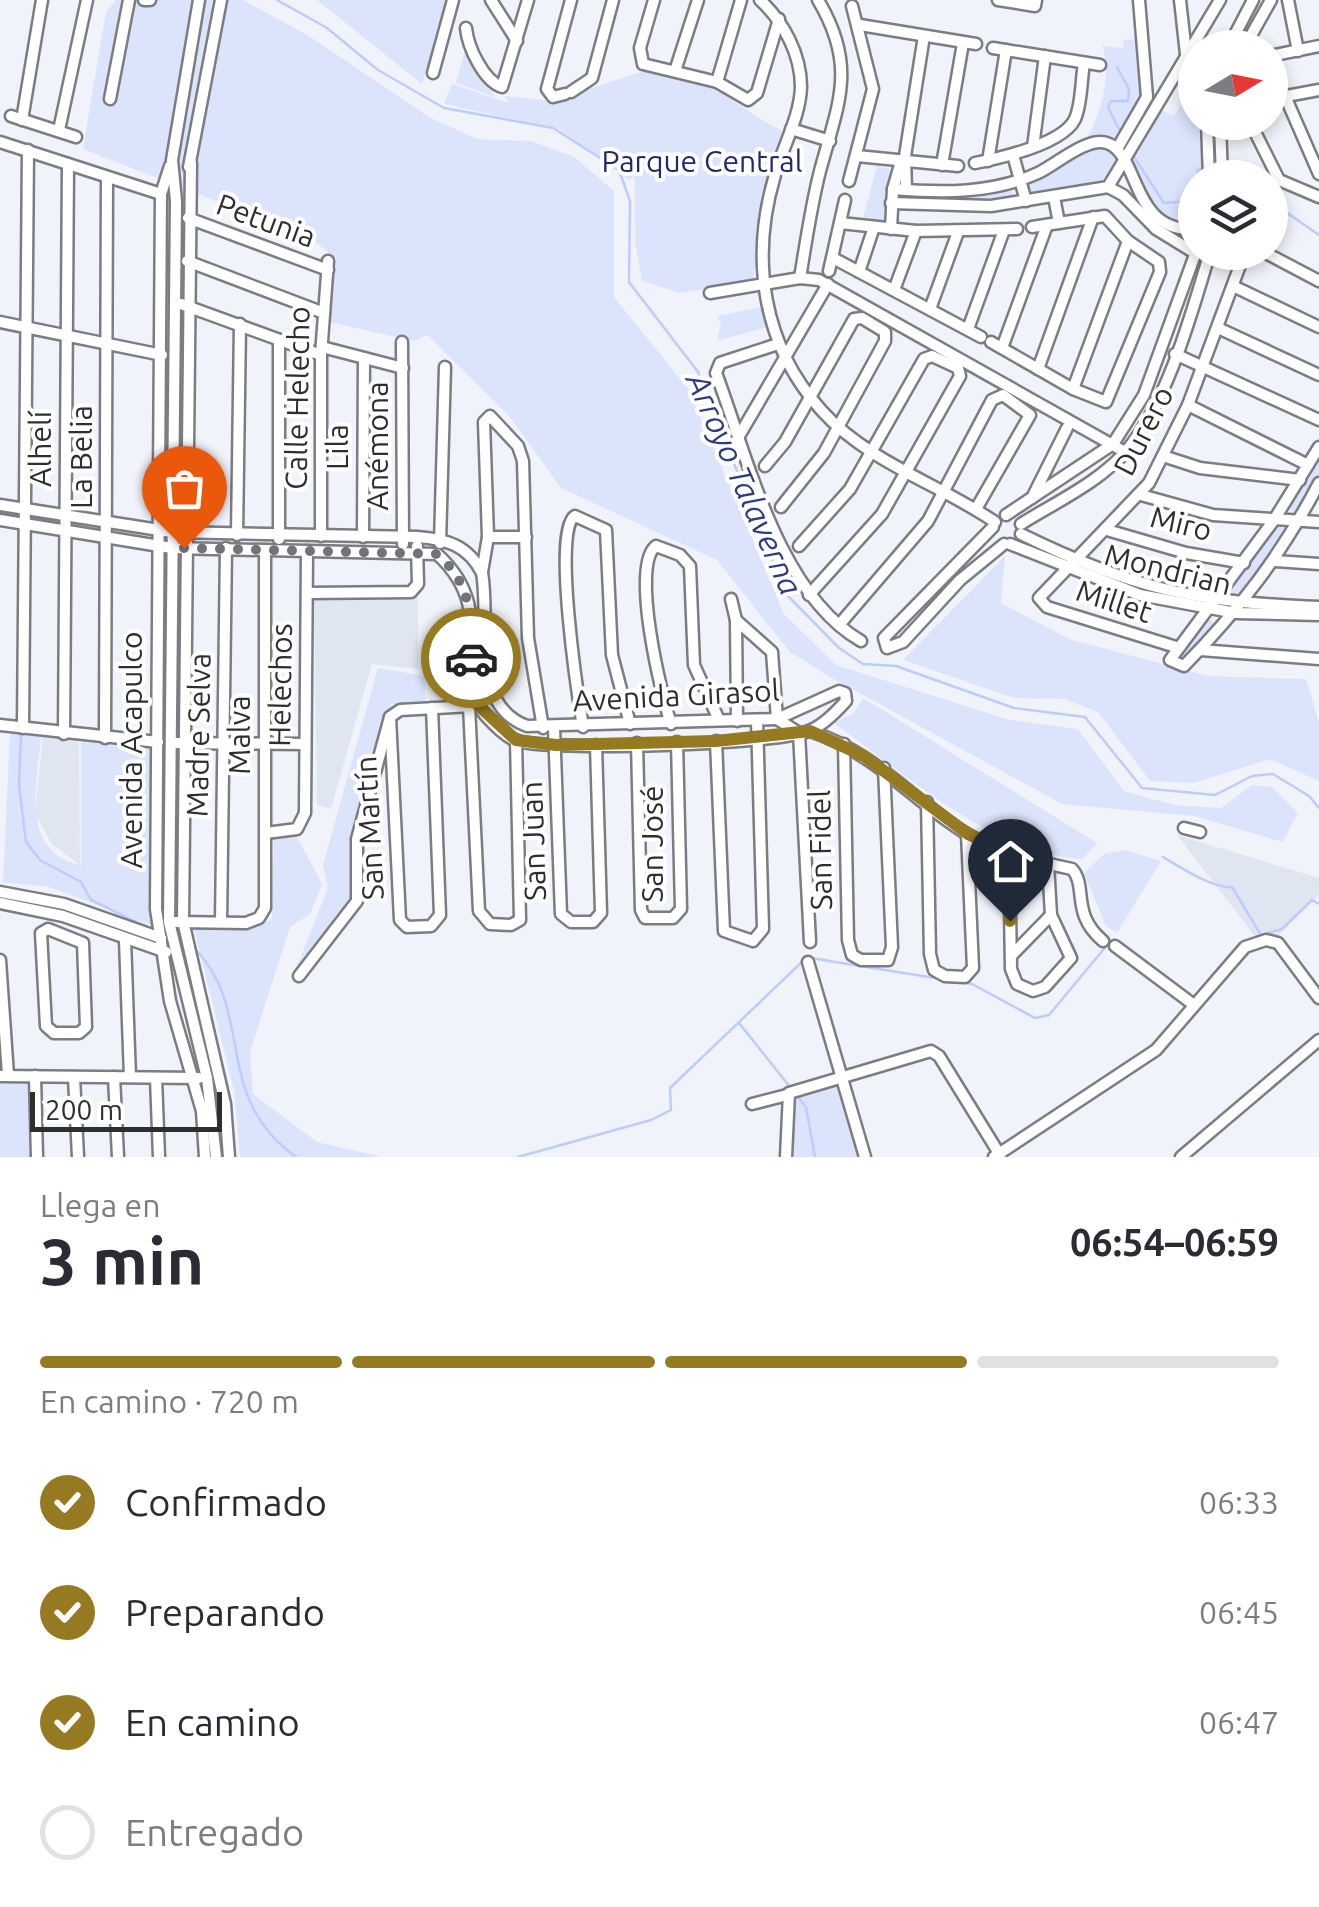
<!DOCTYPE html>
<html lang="es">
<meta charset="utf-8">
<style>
body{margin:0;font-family:Ubuntu,sans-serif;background:#f7f7f7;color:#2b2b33;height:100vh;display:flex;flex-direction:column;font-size:38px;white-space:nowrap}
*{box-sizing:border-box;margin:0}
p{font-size:32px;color:#7c7c81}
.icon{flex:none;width:55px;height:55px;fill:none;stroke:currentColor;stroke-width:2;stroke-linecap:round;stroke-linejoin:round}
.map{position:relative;height:1157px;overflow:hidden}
.details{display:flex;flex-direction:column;background:#fff;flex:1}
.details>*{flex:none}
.needle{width:65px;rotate:80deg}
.controls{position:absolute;left:1178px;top:30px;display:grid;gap:20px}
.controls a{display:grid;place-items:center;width:110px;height:110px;border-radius:50%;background:#fff;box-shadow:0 5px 15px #0003;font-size:50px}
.scale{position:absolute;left:30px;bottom:25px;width:192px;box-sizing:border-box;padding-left:10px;border:5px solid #2d2e30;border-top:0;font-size:28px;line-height:35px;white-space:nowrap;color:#2d2e30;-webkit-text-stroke:8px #fff;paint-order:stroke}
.pin{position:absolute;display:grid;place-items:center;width:85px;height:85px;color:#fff;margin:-102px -42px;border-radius:50% 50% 50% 0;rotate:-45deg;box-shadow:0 0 10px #0007}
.pin .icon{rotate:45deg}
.courier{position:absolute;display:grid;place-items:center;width:100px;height:100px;margin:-50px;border:8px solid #957a21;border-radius:50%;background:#fff;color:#222;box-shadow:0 2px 12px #0007}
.head em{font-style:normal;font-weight:700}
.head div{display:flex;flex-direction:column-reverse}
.head{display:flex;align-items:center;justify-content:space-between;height:170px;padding:0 40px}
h1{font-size:65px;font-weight:700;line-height:75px}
.bar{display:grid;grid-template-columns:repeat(4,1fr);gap:15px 10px;align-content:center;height:120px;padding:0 40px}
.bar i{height:12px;border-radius:8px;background:#e1e1e2}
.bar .active{background:#957a21}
.bar p{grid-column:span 4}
ol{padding:0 40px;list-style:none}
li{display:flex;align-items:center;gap:30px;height:110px}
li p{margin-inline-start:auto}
li .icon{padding:10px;border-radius:50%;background:#957a21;color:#fff;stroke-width:4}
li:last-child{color:#7c7c81}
li i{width:55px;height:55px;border:5px solid #e1e1e2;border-radius:50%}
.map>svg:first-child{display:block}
.built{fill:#e0e5f2}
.green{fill:#dce4fb}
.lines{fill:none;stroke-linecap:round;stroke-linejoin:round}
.stream{stroke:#bdccfd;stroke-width:2.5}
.minor-casing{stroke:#7b7d83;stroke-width:15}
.minor{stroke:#fff;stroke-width:10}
.done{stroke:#727377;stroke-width:10;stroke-dasharray:0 18}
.route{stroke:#957a21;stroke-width:12}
.labels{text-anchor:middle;stroke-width:8;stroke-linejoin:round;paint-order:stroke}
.park-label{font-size:30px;fill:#1f2a6e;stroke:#fff}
.street-label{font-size:30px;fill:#2d2e30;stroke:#fff}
.water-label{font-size:32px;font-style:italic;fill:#2d3c82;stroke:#fff}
</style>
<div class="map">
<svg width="1319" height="1157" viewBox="0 0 1319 1157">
<rect width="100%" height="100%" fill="#f1f3fa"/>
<!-- built -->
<g class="built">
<polygon points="314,595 418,597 418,669 372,664 331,809 317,805"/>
<polygon points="43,737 79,740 80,865 52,844 35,814"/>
<polygon points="1177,835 1319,878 1319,895 1277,937 1257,939"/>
</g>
<!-- green -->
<g class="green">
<polygon points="116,0 243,0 309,36 431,118 477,139 531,141 574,157 614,191 614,297 689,390 784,614 836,665 1010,720 1078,729 1124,791 1174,805 1221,808 1252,785 1272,787 1298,813 1283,842 1194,816 1062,804 832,678 790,652 717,560 561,488 510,417 427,335 414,341 329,322 336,259 311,238 83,149 106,12"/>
<polygon points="317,0 447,0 422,84"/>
<path d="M1138,39L1141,99L1114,138L1084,142C1100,120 1113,71 1102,46L1123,48L1124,40Z"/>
<polygon points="466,47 495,97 456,83"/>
<path d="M644,71C715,73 727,104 783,131L760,214L753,282L680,293L642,281L635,241V176L629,180L559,129L444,104L452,84L509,103L505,96L552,101Z"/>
<path d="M1195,83L1203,177L1195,178V224L1188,227C1158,216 1133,192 1130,158L1161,110L1174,116Z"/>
<polygon points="1107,145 1119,161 1109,182 1028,194 1030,180 1093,146"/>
<polygon points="877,166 890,169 887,223 862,222"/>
<polygon points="1011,188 1014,198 903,200 902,196 955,196"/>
<polygon points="762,307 767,327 717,341 721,324 717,316"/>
<polygon points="1319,452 1319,475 1301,513 1293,515 1289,505"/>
<polygon points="1277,526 1287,530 1244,598 1232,597 1230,589"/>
<polygon points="1005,556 1001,603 1069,639 1208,676 1306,679 1319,723 1319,781 1270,759 1194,783 1150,781 1098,712 1064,699 1014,698 903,660"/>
<polygon points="1207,618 1218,625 1180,662 1174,656"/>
<polygon points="378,668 425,676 425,702 391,704 355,839 356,897 296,969 328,888 323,865"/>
<path d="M863,698L1097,843L1083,859C996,856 903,773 834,723L853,714Z"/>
<path d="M10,732L41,737C37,781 19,853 81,865V742L152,748L153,912L157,927L49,887L3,882Z"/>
<polygon points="296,835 322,884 310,914 290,927 250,1052 253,1094 317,1142 382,1157 240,1157 234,1090 194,929 256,927 272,919 274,837"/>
<polygon points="1125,850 1161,861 1117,933 1106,926 1084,873 1104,854"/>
<polygon points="840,1077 862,1157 792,1157 788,1099"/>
<polygon points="32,1082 34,1157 0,1157 0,1084"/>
</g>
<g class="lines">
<!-- stream -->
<g class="stream">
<polyline points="277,0 327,28 378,70 444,108 553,128 619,170 630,201 629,282 698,372 785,593 839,648 863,664 896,666 1014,708 1085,717 1142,788 1215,795 1252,776 1273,774 1309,796 1319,808"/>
<polyline points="1117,67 1129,89 1128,101 1111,101 1108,107 1120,131"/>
<polyline points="1132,154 1164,203 1189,201 1195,188"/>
<polyline points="1235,173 1241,178"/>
<polyline points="1197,178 1198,170 1204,169"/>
<polyline points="1270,201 1319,235"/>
<polyline points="21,733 19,785 26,842 40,860 81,882 91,900 151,929"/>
<path d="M1163,857C1180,867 1213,889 1232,887L1261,935L1282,929L1312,900L1319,904"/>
<path d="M196,950C256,1013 211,1096 296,1157"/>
<polyline points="811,958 972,984 1035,1018 1049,1015 1108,944"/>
<polyline points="739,1023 790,1087"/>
<polyline points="798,1097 806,1107 815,1157"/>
<polyline points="518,1157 651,1120 671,1110 670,1088 804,960"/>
</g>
<defs>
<g id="minor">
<polyline points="144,0 150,0"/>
<polyline points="199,0 172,160 176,201 169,922 207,1078 216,1157"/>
<polyline points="491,0 517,41"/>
<polyline points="654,0 640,48 643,64 717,82 748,100 757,93 779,19"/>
<path d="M760,0C783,21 801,54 801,87C800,117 783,146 775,175C750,258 762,345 822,411C868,462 939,484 995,522"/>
<polyline points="998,0 1035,6 1036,0"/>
<polyline points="1139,0 1147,97"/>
<polyline points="1180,0 1186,54"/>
<polyline points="1288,0 1298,51"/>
<polyline points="860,25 976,44"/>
<path d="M466,28C468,48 484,81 502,87L528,0"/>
<polyline points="993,48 1100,65"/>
<polyline points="1228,48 1253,0"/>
<polyline points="1244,48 1271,0"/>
<polyline points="1270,56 1319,46"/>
<polyline points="676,68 698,0"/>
<polyline points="433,73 453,0"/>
<polyline points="717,82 741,0"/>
<polyline points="571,92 592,78 613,0"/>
<polyline points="565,94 553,97 547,89 571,0"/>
<polyline points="1285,96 1319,174"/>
<polyline points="110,99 129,0"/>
<polyline points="1270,99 1319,90"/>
<polyline points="11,116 76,137"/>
<polyline points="22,120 42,0"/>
<polyline points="1207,122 1209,178"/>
<polyline points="1220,122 1222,178"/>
<polyline points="1250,122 1279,180 1319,197"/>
<polyline points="791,129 830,141"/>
<polyline points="59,130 87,0"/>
<polyline points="0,142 161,194"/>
<polyline points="1033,147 1045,56"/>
<polyline points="1117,149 1147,97"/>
<polyline points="1013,155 1026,201"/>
<polyline points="857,156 958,166"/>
<polyline points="988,161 1006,50"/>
<polyline points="191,163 183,921 225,1104 229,1157"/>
<path d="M975,163C1000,158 1063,144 1075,119C1082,103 1081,80 1084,63"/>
<polyline points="942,165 963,43"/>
<polyline points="170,166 161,194 156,909 170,1001 202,1111 205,1157"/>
<polyline points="189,167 221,0"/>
<polyline points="849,181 873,89 852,6"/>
<polyline points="1108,187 1123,195 1156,229 1195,253"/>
<path d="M893,189C942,193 992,194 1038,173C1055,165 1088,136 1107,143C1140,154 1131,233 1195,229"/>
<polyline points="906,190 905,156 924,36"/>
<polyline points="1054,197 1059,223"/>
<polyline points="891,203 991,206 1108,187 1220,0"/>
<polyline points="188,218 328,270"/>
<polyline points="840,223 916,231 1017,229"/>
<polyline points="891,229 893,189 901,161"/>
<polyline points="1264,252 1319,281"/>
<polyline points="833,258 981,337"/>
<polyline points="187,261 324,313"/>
<polyline points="829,271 845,200"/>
<polyline points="859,272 874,227"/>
<path d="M800,278C806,242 811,206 820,171C838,104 858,67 818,0"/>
<polyline points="1233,286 1319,327"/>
<polyline points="894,290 916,231"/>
<polyline points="710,293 800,278 819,280 1125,452"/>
<polyline points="181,304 321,355"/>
<polyline points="930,309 958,232"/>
<polyline points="0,322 162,355"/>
<polyline points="1218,328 1319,375"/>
<polyline points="968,329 1004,230"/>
<polyline points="402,342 403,544"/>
<polyline points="991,342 1073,389 1106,402 1160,272 1159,262 1128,241 1105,216 1032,227"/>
<path d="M778,344L720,363L716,373C748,458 778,593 861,641"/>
<polyline points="322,347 403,368"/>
<polyline points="1002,348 1047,225"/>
<polyline points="1175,354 1319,420"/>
<polyline points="1038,369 1093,217"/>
<polyline points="1073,389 1128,241"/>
<polyline points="1188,405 1308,465"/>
<polyline points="739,436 828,284"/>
<path d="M1319,447L1274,520L1170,660L1184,666C1239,610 1282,554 1319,483"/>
<polyline points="1163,456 1200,468 1300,480"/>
<polyline points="765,466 785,442 854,319 862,318 885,332 885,341 824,453 781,507"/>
<polyline points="1141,495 1213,515 1319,522"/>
<polyline points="1032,498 1067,428"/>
<path d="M0,505L172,532L417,537C446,539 468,545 482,573C491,621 468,705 527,726L777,719L839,691L845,693L846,701C837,711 823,725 811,730C782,745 544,752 514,740C504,735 493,724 485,715C447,670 502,613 437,554L172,548L0,520"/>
<polyline points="1006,515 1113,444 1144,395 1196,252"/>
<path d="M1021,524C1056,502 1100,482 1127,450C1168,401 1192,312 1210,252"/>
<polyline points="993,527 884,638 887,648 903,642 960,580 1004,544"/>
<polyline points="1107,530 1186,553 1244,563"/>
<path d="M1021,534C1133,589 1195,602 1319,607"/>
<polyline points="237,535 240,324"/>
<polyline points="321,536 321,355 328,261"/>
<polyline points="363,537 364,358"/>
<polyline points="488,537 526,537"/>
<polyline points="279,539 279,340"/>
<polyline points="440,543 445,367"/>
<polyline points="1010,544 1140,595 1236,613 1319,615"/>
<polyline points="799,546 850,489 924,359 932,356 958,368 960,376 882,514 809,595"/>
<polyline points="1275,561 1319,564"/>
<polyline points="482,572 488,537 484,422 490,416 518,446 523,461 528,638 543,728"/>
<polyline points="307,593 411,592 418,584 417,546"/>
<polyline points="731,599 736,620 737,721"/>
<polyline points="736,620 772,652 777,719 799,733 810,942"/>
<polyline points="839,625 928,521 992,400 1003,395 1030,415 976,509"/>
<polyline points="1176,647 1047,607 1039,598 1149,483 1188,405 1245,252"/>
<polyline points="1200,650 1319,659"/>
<polyline points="469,706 479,911 490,924 511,925 520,920 516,740"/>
<polyline points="390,717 400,920 407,927 431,926 440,915 432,708"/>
<path d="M671,724C661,694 630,565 656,546L680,555L690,566L694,665L719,720"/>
<polyline points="0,725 158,742"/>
<path d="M583,727C578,697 552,529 575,516L606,530L612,655L630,724"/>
<polyline points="23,728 28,150"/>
<polyline points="554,728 561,914 571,922 593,922 601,913 596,745"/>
<path d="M810,731C878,754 910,799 967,834C998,852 1037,862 1072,869C1088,887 1070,913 1103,941"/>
<polyline points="64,734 68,164"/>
<polyline points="105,738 107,177"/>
<polyline points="716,741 724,931 753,941 763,929 757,720"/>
<polyline points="175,743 304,744"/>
<polyline points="637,743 641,910 645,918 673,918 681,909 677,742"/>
<polyline points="844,744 848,940 852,955 861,960 888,960 892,947 884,768"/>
<polyline points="927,802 930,954 934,970 945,976 965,977 973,968 967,834"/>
<polyline points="1184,828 1200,832"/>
<polyline points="266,833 297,829 305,813 307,551"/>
<polyline points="1009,851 1011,969 1017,984 1033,991 1045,987 1071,958 1051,915 1048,864"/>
<polyline points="0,892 64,904 161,938"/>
<polyline points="0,903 63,916 166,952"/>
<polyline points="176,922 246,923 259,918 265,908 265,550"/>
<polyline points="221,922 226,548"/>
<polygon points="48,929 83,943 86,1027 79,1033 54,1033 46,1026 41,933"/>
<polyline points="125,940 130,1077"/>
<polyline points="1115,946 1194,1005"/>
<polyline points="1011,956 1051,915"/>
<polyline points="0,960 8,1075"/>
<polyline points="808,962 865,1157"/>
<polyline points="299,976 357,901 357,839 390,717 400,710 472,706"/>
<polyline points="0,1076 199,1078"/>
<polyline points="35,1076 37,1157"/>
<polyline points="74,1077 78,1157"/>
<polyline points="114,1077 118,1157"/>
<polyline points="156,1078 159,1157"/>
<polyline points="752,1104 787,1095"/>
<polyline points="786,1157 789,1093 931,1051 939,1056 1000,1155"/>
<polyline points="994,1157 1156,1050 1245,947 1266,940 1278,943 1319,998"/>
<polyline points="1181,1157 1319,1040"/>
</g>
</defs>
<!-- minor casing -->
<use href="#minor" class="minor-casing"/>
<!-- minor -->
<use href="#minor" class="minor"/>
</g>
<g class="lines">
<!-- done -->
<path class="done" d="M184,548L437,554C472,585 471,614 471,658"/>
<!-- route -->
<polyline class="route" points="471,658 478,705 516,740 556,745 716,741 810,731 864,756 968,834 1008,852 1010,921"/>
</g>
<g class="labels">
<!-- park labels -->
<g class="park-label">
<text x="702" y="172">Parque Central</text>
</g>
<!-- street labels -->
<g class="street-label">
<text transform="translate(266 221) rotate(20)" y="10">Petunia</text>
<text transform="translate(298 398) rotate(-89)" y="10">Calle Helecho</text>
<text transform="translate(1144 431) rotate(-63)" y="10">Durero</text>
<text transform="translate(378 446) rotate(-90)" y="10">Anémona</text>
<text transform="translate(338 447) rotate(-90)" y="10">Lila</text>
<text transform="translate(41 449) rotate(-90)" y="10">Alhelí</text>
<text transform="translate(82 457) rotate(-90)" y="10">La Belia</text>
<text transform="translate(1181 524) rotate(14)" y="10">Miro</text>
<text transform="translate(1168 570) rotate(14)" y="10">Mondrian</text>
<text transform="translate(1114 602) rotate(18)" y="10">Millet</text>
<text transform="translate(281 685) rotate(-89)" y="10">Helechos</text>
<text transform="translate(676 696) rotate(-3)" y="10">Avenida Girasol</text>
<text transform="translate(199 735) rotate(-89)" y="10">Madre Selva</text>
<text transform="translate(240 735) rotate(-90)" y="10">Malva</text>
<text transform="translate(132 750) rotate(-90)" y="10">Avenida Acapulco</text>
<text transform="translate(370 828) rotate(-93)" y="10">San Martín</text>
<text transform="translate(534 841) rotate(-92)" y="10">San Juan</text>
<text transform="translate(653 844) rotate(-90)" y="10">San José</text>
<text transform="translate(821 850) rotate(-91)" y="10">San Fidel</text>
</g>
<!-- water labels -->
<g class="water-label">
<text transform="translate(744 484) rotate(66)" y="11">Arroyo Talaverna</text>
</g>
</g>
</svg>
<div class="controls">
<a><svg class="needle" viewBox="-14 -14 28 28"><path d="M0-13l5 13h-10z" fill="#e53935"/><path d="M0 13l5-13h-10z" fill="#7c7c81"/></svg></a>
<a><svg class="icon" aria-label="layers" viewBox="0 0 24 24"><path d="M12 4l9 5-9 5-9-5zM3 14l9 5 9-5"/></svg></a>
</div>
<div class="scale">200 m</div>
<div class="pin" style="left:184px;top:548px;background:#ea580c"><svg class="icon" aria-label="bag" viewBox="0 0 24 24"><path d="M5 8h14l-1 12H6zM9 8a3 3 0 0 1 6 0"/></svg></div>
<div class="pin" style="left:1010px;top:921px;background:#1f2937"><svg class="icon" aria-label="home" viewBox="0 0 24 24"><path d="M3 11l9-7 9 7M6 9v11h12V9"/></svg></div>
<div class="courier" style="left:471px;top:658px"><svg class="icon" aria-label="car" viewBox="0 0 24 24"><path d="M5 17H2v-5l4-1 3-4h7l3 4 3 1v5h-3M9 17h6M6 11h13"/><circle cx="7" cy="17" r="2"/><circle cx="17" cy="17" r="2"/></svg></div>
</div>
<section class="details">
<div class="head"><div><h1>3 min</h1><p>Llega en</p></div><em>06:54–06:59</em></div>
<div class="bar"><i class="active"></i><i class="active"></i><i class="active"></i><i></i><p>En camino · 720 m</p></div>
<ol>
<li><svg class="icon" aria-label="check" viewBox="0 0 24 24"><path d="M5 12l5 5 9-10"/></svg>Confirmado<p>06:33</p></li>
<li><svg class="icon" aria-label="check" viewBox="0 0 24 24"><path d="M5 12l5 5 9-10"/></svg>Preparando<p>06:45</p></li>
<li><svg class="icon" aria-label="check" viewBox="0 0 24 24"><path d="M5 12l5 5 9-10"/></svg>En camino<p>06:47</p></li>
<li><i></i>Entregado</li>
</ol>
</section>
